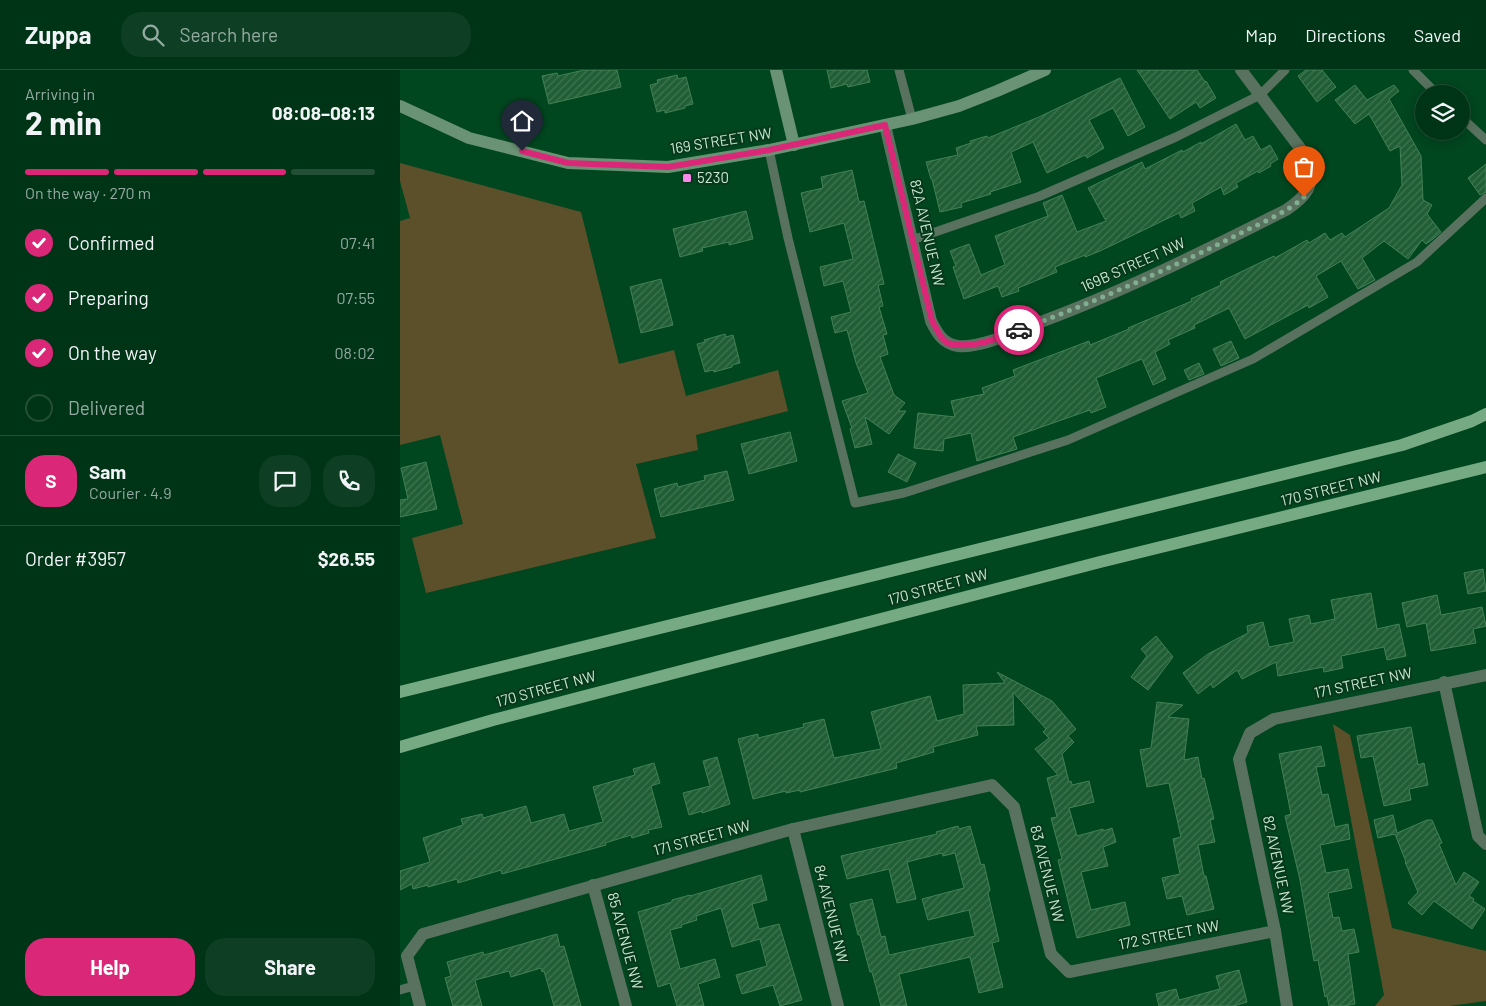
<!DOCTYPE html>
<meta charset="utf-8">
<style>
body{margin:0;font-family:Barlow,sans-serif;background:#0e3f24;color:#f1f3f6;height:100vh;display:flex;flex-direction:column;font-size:19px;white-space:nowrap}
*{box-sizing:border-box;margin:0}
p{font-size:16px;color:#95aaa1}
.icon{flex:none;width:28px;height:28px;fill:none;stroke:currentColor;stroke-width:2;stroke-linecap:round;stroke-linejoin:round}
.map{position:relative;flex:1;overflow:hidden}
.details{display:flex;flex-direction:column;background:#003417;width:400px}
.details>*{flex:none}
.controls{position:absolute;left:1015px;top:15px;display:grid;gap:10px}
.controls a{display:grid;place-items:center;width:55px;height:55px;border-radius:50%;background:#003417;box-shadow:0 2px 12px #0003,0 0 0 1px #224f36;font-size:25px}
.pin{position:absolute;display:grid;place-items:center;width:42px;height:42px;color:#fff;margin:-51px -21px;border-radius:50% 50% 50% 0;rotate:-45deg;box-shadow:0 0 5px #0007}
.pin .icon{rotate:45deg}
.courier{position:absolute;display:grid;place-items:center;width:50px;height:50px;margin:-25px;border:4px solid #db2777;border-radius:50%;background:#fff;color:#222;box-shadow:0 1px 6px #0007}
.summary em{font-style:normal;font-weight:700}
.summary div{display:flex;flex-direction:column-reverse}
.summary{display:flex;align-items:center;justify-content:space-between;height:85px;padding:0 25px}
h1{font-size:32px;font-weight:700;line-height:38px}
.bar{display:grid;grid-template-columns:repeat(4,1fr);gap:8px 5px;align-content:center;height:60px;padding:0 25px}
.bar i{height:6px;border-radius:4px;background:#224f36}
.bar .on{background:#db2777}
.bar p{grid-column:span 4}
.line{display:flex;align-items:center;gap:12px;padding:0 25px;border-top:1px solid #224f36}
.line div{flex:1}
.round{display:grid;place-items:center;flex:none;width:52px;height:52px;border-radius:20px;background:#0e3f24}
ol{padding:0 25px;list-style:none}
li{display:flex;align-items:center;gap:15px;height:55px}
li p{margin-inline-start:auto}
li .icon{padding:5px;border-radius:50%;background:#db2777;color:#fff;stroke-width:4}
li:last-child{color:#95aaa1}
li i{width:28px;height:28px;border:2px solid #224f36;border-radius:50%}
.cta{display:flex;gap:10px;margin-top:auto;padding:10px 25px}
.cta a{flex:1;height:58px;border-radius:20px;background:#db2777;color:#fff;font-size:20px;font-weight:700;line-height:58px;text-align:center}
.cta a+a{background:#0e3f24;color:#f1f3f6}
header{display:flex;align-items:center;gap:30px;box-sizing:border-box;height:70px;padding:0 25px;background:#003417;border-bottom:1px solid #224f36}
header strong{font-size:24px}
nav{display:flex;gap:28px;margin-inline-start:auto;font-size:18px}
.search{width:350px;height:45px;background:#0e3f24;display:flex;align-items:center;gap:12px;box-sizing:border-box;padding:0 18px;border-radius:20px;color:#95aaa1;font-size:19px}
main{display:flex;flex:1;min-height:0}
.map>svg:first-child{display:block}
.green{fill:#5c502b}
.building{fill:url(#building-hatch);stroke:#448156}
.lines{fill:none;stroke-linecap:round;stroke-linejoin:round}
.lane{stroke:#59725f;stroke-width:9}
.street{stroke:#59725f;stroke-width:12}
.secondary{stroke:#6a9274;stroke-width:12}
.primary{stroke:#76aa83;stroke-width:12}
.done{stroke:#81ae91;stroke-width:5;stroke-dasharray:0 9}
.route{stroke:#db2777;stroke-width:6}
.poi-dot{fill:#f888ea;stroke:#06391b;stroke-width:2}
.labels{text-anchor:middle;stroke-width:4;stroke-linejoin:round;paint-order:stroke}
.street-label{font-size:15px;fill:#c7e6ce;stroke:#06391b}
.poi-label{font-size:15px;fill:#c7e6ce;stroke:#06391b;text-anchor:start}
</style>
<header>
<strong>Zuppa</strong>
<div class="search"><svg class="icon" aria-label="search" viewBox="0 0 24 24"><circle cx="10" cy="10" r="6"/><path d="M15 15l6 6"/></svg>Search here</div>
<nav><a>Map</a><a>Directions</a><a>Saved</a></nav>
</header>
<main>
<section class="details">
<div class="summary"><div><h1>2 min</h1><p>Arriving in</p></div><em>08:08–08:13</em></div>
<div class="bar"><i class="on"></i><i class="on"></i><i class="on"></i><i></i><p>On the way · 270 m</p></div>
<ol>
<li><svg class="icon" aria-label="check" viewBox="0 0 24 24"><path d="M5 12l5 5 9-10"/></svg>Confirmed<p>07:41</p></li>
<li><svg class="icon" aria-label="check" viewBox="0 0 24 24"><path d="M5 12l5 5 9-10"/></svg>Preparing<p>07:55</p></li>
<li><svg class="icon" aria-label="check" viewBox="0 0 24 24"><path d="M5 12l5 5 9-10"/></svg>On the way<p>08:02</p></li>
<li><i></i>Delivered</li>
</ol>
<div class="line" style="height:90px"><b class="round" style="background:#db2777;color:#fff">S</b><div><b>Sam</b><p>Courier · 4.9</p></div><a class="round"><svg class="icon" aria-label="chat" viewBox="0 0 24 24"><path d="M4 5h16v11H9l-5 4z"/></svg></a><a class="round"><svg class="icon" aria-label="phone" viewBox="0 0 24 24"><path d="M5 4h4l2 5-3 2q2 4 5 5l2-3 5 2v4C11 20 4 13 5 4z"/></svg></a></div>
<div class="line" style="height:65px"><div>Order #3957</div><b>$26.55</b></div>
<div class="cta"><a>Help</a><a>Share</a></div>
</section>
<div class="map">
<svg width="1086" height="936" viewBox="0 0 1086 936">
<defs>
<pattern id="building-hatch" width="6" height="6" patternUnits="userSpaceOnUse" patternTransform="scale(1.25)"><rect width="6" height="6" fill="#205e36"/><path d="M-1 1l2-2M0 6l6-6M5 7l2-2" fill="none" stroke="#3f7552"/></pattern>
</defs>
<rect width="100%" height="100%" fill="#00461f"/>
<!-- green -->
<g class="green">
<polygon points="0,93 181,142 219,294 274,280 286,326 378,300 388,341 296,365 298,380 236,394 256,468 26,523 12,468 63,454 40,365 0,375 0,151 10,148 0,111"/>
<polygon points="933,654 950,665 992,858 1086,881 1086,931 1049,936 975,936 984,925"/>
</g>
<!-- building -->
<g class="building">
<polygon points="184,0 217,0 221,17 149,34 142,6 157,3 158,6"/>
<polygon points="427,0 467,0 470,12 448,17 447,14 431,18"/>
<polygon points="737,0 797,0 805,12 806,11 816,28 800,38 796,32 770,49"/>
<polygon points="906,0 922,0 936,17 917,32 898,6"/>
<polygon points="277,5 278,9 286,7 293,34 285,36 285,38 265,43 265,40 257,42 250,15 258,13 257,10"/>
<polygon points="720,8 745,57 728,66 713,38 689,50 704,78 687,88 685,85 647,103 633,72 611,82 621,112 590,122 591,124 561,133 562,137 540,142 532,109 531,109 526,92 558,85 556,78 571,73 570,71 587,66 588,68 639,47"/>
<polygon points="955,15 967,30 994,15 999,21 989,29 1021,86 1023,130 1032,135 1027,144 1041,162 1033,169 1026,174 1022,170 1008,189 984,171 962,188 975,210 958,219 941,191 916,206 928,227 909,238 908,235 845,269 829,238 794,255 795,258 768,270 770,274 755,282 766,309 753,315 742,289 696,308 706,337 691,343 690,340 613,367 617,379 577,391 571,363 544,369 543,381 514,378 518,343 555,347 551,331 584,324 582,318 615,306 613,300 689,271 690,275 729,259 728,258 792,231 791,229 821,215 820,212 874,186 875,188 907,170 909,173 925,163 930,170 942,163 945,167 989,138 1002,115 1000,76 990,81 969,44 955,54 935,30"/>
<polygon points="836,54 845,70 853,66 861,80 870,75 878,89 870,94 871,96 859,103 858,101 836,113 838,117 824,125 821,117 792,133 795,141 781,148 779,143 700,181 685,187 685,185 655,197 657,202 618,218 619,221 602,227 598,216 564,229 553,197 556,196 550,181 569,174 581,205 605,195 595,166 648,146 643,133 662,125 677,162 706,151 688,118 742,92 745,99 782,80 783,82 801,72 801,74"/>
<polygon points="1086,94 1086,122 1080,125 1068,108"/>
<polygon points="452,100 459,132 464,131 484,214 478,215 483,236 479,237 487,264 483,265 488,284 480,287 494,325 505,333 498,341 506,341 489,364 465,347 472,374 455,378 450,359 452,358 442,331 468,323 456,293 447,260 435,263 431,247 451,242 443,211 424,216 420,197 453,189 444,153 410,162 401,123 423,118 421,107"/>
<polygon points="346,141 353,169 329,175 329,172 302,178 303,181 280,187 273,159"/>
<polygon points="261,209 273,255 241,263 230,217"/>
<polygon points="325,264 326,267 333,265 340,293 332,295 332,297 314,302 313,300 305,302 297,274 305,272 304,270"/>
<polygon points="831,271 839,288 821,296 813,279"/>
<polygon points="799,293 804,304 789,310 784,300"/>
<polygon points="390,362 397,391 349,404 341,374"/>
<polygon points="498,384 516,393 507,412 488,402"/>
<polygon points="26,392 37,439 0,447 0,430 8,429 1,398"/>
<polygon points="327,401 334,430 261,447 254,419 277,413 278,417 305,410 304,406"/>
<polygon points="1083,499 1086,521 1068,524 1064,503"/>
<polygon points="971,523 977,559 999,554 1006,586 987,590 984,577 941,586 943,598 924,602 923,597 878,606 876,592 842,609 837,600 813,618 811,614 798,624 783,603 808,584 848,563 847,556 863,552 869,577 894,572 889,549 909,545 911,554 935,549 931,530"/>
<polygon points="1037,525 1041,545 1082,537 1086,556 1073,559 1076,573 1031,581 1026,553 1007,557 1002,533"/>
<polygon points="756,566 773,587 748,620 731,607 747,586 741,579"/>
<polygon points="597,602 652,631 676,659 668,666 674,672 662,684 669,712 671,711 672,715 689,711 694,732 669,738 677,766 703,759 703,761 712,758 716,772 703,777 708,796 681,802 691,840 725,832 730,855 677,868 658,790 662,789 651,748 657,747 647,708 658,705 635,679 649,668 643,662 646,659 613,622 614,655 576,656 578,665 533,677 534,682 496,693 497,698 400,722 400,720 386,723 386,721 353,729 338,669 358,664 358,668 404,657 403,654 424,649 434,688 481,679 471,642 530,626 537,651 564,644 563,615 605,613"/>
<polygon points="757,632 783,635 768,647 789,649 784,690 798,687 802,709 804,708 814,749 810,750 815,772 798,775 804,806 806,806 814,839 787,845 782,826 767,829 762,808 780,804 773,769 781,767 769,713 747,717 740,680 751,678"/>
<polygon points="1011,657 1018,695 1024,693 1028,715 1009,719 1011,730 984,736 973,686 961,688 957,666"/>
<polygon points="921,676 925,696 916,697 922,725 928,724 935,757 948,754 950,769 920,775 926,803 948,799 952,818 928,823 933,848 939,847 942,861 954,859 959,882 948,884 955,934 944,936 929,936 927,926 925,927 918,890 914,891 900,810 885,746 891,744 879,684"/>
<polygon points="317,687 330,734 302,743 302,741 289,745 283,723 310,716 303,691"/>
<polygon points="254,693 260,713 251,716 262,757 248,760 249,763 232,768 231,765 205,773 206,775 102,804 101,800 58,813 57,809 28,817 28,815 13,819 12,814 0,820 0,801 30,792 23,768 63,755 61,749 82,744 83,748 126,736 131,753 164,744 169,761 203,752 193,717 235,705 233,699"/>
<polygon points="993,745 997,763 1027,750 1032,750 1042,773 1039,774 1056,815 1064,802 1079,812 1069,826 1074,829 1073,831 1085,839 1072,859 1034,831 1022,845 1008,833 1018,822 1005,792 1006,792 995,764 978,768 974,750"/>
<polygon points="558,756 559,759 570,756 581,795 584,794 590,820 588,823 599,871 592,873 603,917 579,923 570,887 499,904 507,936 481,936 472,902 470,902 460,865 458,865 450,834 472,829 481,867 485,866 489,885 575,866 569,840 528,850 522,829 564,818 555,783 543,786 542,783 507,792 516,829 497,833 489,799 447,809 441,786 537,764 536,762"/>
<polygon points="361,805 367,830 352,834 359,859 379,854 402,930 380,936 373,915 342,924 336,905 367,896 360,869 332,877 321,838 296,846 297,850 281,855 282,857 270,860 280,899 315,889 320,907 298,914 304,936 277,936 270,913 258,917 238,842 272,832 272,830 290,825 290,826"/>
<polygon points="157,864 160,877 164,876 181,936 154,936 144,901 142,902 141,898 111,907 109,901 75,910 82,936 53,936 45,908 51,906 47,892 83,882 84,885"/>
<polygon points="839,900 847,932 834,936 759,936 756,924 776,919 779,930 820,919 816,906"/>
</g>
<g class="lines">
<!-- lane -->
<g class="lane">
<polyline points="499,0 512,49"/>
<polyline points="1013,0 1037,24"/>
<polyline points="1061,47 1086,70"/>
<polyline points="369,80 388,168 455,433 504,423 668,370 853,289 1017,192 1086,128"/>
<polyline points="512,170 640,126 776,67 860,25 885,0"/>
<polyline points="0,920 14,916"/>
</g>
<!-- street -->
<g class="street">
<path d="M485,55L531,251C537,263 543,274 558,276C580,278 606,265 627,257C716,225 801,183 886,140C907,126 915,116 909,90L841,0"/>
<polyline points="1044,612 1078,766 1086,774"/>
<polyline points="393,759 438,936"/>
<polyline points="193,815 226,936"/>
<polyline points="20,936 7,886 23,864 393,759 592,715 614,737 651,884 669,902 875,861"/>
<polyline points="887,936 875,861 839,689 850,663 874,649 1086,605"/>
</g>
<!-- secondary -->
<g class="secondary">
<polyline points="376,0 394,75"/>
<polyline points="0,36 69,68 168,93 268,97 369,80 512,49 559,36 597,21 645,0"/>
</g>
<!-- primary -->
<g class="primary">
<polyline points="0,622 1002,375 1072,351 1086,344"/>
<polyline points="0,677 93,650 700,492 1086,397"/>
</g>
</g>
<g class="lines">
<!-- done -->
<path class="done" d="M619,260C692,233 765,201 835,166C858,154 885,144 904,127"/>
<!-- route -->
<path class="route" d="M122,81L168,93L268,97L369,80L485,55L532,251L541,267L547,273C572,280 595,269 619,260"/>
</g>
<!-- markers -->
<rect class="poi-dot" x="282" y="103" width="10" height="10" rx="2.5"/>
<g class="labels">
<!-- street labels -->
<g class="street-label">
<text transform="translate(321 71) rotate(-9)" y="5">169 STREET NW</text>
<text transform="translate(527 163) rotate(77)" y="5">82A AVENUE NW</text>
<text transform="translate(733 195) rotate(-24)" y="5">169B STREET NW</text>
<text transform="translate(931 419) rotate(-14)" y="5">170 STREET NW</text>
<text transform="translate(538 517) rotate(-15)" y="5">170 STREET NW</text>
<text transform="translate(963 613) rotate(-12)" y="5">171 STREET NW</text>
<text transform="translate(146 619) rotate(-15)" y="5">170 STREET NW</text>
<text transform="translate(302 768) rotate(-15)" y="5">171 STREET NW</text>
<text transform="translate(878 795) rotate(78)" y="5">82 AVENUE NW</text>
<text transform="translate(647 804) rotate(76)" y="5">83 AVENUE NW</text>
<text transform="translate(431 844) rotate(76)" y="5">84 AVENUE NW</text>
<text transform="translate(769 865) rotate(-11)" y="5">172 STREET NW</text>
<text transform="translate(225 871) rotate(75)" y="5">85 AVENUE NW</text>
</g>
<!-- poi labels -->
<g class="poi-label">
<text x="297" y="113">5230</text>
</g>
</g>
</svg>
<div class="controls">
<a><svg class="icon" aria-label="layers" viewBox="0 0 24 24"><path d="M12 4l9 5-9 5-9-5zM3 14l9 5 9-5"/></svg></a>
</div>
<div class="pin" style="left:904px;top:127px;background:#ea580c"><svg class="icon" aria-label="bag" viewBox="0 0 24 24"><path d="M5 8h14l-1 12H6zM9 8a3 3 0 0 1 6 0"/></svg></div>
<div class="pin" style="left:122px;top:81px;background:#1f2937"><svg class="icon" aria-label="home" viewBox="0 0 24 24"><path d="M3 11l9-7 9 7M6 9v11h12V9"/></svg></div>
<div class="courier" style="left:619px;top:260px"><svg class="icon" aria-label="car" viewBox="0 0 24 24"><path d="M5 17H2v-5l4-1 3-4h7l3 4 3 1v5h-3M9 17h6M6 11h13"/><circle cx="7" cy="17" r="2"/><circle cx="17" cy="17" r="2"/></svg></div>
</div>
</main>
